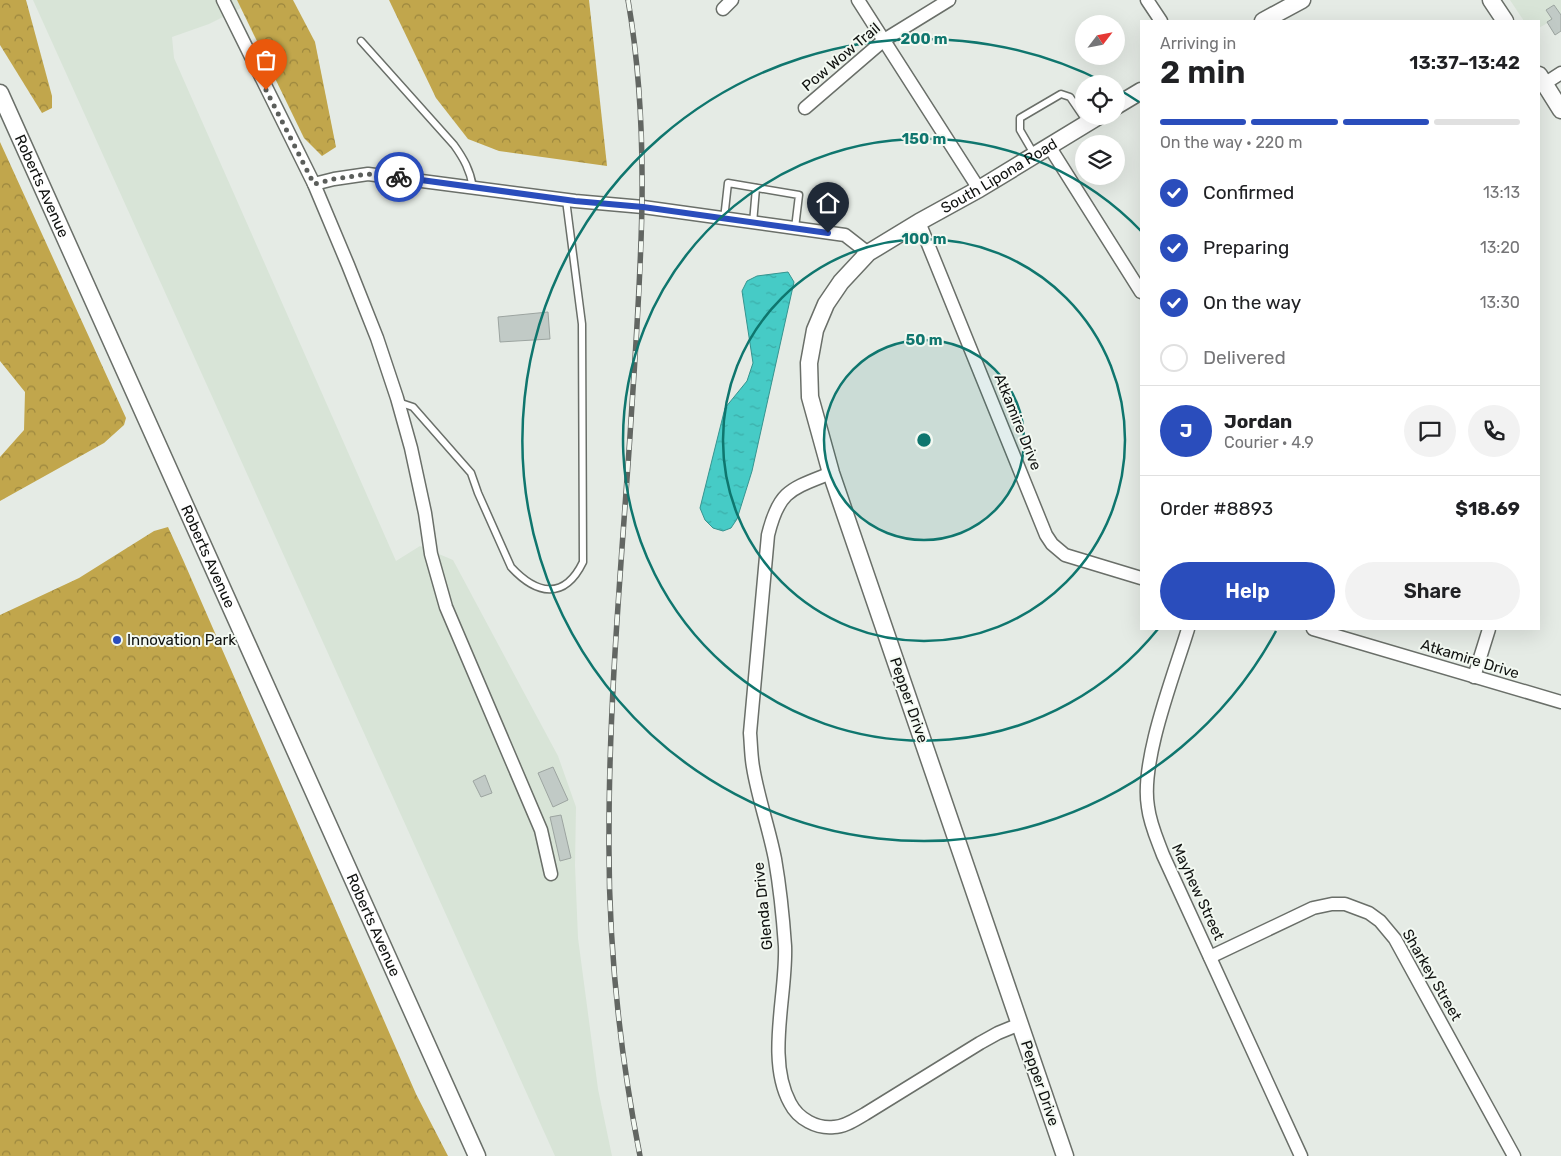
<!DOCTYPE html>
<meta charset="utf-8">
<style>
body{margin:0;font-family:Rubik,sans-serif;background:#f2f2f2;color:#202124;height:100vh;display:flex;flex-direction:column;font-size:19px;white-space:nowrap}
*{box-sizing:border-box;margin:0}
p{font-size:16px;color:#757577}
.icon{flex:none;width:28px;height:28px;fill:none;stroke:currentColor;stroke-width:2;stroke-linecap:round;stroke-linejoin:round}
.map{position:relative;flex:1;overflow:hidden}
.sheet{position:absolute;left:1140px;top:20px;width:400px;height:610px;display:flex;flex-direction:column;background:#fff;border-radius:0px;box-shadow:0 5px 20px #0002}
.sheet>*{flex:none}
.needle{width:32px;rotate:58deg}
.tools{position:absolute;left:1075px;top:15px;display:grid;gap:10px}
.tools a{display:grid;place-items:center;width:50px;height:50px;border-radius:50%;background:#fff;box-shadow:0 5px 20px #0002;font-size:25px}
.pin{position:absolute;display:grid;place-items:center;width:42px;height:42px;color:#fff;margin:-51px -21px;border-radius:50% 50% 50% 0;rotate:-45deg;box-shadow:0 0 5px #0007}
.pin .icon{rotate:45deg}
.courier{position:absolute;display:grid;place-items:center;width:50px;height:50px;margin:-25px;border:4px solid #2a4dbc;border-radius:50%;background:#fff;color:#222;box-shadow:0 1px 6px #0007}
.overview em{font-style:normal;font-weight:600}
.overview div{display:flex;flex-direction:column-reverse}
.overview{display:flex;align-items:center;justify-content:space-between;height:85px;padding:0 20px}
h1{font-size:32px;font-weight:600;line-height:38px}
.bar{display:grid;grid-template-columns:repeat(4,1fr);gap:8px 5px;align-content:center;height:60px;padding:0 20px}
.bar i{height:6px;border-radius:4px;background:#e0e0e0}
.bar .current{background:#2a4dbc}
.bar p{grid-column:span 4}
.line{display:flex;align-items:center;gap:12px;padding:0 20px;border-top:1px solid #e0e0e0}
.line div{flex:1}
.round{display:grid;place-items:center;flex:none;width:52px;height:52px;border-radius:26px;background:#f2f2f2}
ol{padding:0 20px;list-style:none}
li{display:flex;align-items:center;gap:15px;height:55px}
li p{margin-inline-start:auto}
li .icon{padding:5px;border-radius:50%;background:#2a4dbc;color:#fff;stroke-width:4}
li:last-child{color:#757577}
li i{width:28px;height:28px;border:2px solid #e0e0e0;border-radius:50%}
.button{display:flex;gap:10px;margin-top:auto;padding:10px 20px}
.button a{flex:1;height:58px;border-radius:30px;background:#2a4dbc;color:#fff;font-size:20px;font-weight:600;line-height:58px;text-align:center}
.button a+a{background:#f2f2f2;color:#202124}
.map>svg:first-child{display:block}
.built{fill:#d8e4d7}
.forest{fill:url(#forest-crowns)}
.water{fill:url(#water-ripples);stroke:#36948f}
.building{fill:#c1cac6;stroke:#9ca4a0}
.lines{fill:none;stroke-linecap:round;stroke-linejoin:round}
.service-casing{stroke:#6a6f69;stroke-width:9}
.minor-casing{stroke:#6a6f69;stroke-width:15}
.tertiary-casing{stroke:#6a6f69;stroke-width:19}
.service{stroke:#fff;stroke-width:6}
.minor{stroke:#fff;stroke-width:12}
.tertiary{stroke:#fff;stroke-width:16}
.rail-casing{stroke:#626662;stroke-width:5.5}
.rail{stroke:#f3f9f2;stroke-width:4;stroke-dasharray:11;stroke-linecap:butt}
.done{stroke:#5b5e5b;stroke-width:5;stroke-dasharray:0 9}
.route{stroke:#2a4dbc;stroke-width:6}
.ring{fill:none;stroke:#0f766e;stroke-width:2.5}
.poi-dot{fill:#2a4dbc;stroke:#f3f9f2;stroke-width:2}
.labels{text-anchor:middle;stroke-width:4;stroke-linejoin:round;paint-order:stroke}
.street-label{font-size:15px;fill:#101210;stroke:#f3f9f2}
.poi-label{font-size:15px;fill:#101210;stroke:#f3f9f2;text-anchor:start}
.centre{fill:#0f766e;stroke:#f3f9f2;stroke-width:2.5}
.ring-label{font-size:15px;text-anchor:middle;font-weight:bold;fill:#0f766e;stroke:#f3f9f2;stroke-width:4;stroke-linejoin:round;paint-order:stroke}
</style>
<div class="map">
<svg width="1561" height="1156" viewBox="0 0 1561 1156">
<defs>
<pattern id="forest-crowns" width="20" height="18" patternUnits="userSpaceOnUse" patternTransform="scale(1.25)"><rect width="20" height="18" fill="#c1a64c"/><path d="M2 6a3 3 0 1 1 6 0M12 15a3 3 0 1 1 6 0" fill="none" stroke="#9b863e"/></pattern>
<pattern id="water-ripples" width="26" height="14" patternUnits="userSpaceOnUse" patternTransform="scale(1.25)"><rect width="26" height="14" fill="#46cbc6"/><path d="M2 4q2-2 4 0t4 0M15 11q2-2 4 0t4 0" fill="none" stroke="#3cada9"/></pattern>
</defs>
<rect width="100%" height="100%" fill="#e5ebe5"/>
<!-- built -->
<g class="built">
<polygon points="33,0 237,0 241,8 209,24 172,37 174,58 396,561 420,546 453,560 558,756 576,807 575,865 578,938 598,1089 612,1156 555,1156"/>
<polygon points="1510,0 1561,0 1561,15 1539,28 1539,21 1524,21"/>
</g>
<!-- forest -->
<g class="forest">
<polygon points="0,0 26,0 52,96 52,108 42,113 0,45"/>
<polygon points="237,0 293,0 315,42 336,147 322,156 304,138"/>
<polygon points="389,0 589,0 607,166 499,151 468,139 436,98"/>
<polygon points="0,142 126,418 124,425 104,443 0,501 0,457 24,430 25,392 0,361"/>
<polygon points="168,527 184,562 416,1094 448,1156 0,1156 0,615 79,578 154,531"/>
</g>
<!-- water -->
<polygon class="water" points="788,272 794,282 752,471 737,519 731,528 723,531 713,528 705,520 700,508 725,408 747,381 753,363 742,291 747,281 757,276"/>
<!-- building -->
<g class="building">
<polygon points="1554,5 1561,15 1561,31 1555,35 1547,22 1552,19 1546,10"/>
<polygon points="548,312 550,339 500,342 498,317"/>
<polygon points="553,767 568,800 553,807 538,773"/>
<polygon points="485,775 492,793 481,797 473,781"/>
<polygon points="561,815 571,858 560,861 550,817"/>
</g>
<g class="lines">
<defs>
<g id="service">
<path d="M361,41L454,145C464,159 470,170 473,187"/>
<polyline points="1034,154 1020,130 1020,118 1061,94 1070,97 1087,122"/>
<polyline points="724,219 728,183 799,195 795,228"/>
<polyline points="753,223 756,188"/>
<path d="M398,402L413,407L471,473L478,493L511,567C536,594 564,601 583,562L582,324L566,200"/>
</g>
<g id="minor">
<polyline points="223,0 314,184 348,265 377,338 397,398 411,448 425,513 431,554 446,607 541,830 551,874"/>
<polyline points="858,0 979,189"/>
<polyline points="1147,0 1161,21"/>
<polyline points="723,9 732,0"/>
<polyline points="1544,84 1561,73"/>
<polyline points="805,108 884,40 949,0"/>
<polyline points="1049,146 1141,292"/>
<polyline points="314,184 334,179 368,174 575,201 643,207 845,235 868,253"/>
<polyline points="919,222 1046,535 1052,544 1065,555 1141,578"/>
<path d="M831,473C791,489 779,490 768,535L750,733C751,744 751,756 753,767C758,798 769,828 775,859C780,888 783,917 785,946C787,994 766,1059 790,1103C798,1119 817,1129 834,1127C845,1127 856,1119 865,1114L980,1043L998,1033L1020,1024"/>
<path d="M1188,629C1174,675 1140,761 1148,807C1150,824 1157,839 1163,855L1301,1156"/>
<polyline points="1313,629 1561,702"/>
<polyline points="1474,677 1489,629"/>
<polyline points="1210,957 1313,908 1332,904 1345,904 1369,913 1380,921 1395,939 1514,1156"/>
</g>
<g id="tertiary">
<polyline points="1491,0 1505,21"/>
<polyline points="1263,21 1302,0"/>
<polyline points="1539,75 1561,110"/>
<path id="s1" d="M0,93L477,1156"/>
<polyline points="1116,106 1141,91"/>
<path id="s2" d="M1065,1156L831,473L810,397L809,363L815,330L826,304L841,282L868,253L919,222L979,189L1099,116"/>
</g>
</defs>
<!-- service casing -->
<use href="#service" class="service-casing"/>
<!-- minor casing -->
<use href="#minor" class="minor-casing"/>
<!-- tertiary casing -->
<use href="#tertiary" class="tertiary-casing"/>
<!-- service -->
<use href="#service" class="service"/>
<!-- minor -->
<use href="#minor" class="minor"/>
<!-- tertiary -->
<use href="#tertiary" class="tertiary"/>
<defs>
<path id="rail" d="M628,0C653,144 639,291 630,436C621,568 609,700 609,832C608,940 619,1049 640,1156"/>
</defs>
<!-- rail casing -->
<use href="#rail" class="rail-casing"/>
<!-- rail -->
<use href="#rail" class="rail"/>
</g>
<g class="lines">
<!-- done -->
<polyline class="done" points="266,90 314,184 334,179 368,174 399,177"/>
<!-- route -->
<polyline class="route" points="399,177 575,201 643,207 828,233"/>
</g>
<!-- distance rings -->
<circle cx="924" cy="440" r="100" fill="#0f766e" fill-opacity=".12"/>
<g class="ring">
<circle cx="924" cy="440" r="100"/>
<circle cx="924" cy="440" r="201"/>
<path d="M1158 629A301 301 0 1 1 1141 231"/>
<path d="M1276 631A401 401 0 1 1 1106 83M1118 89A401 401 0 0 1 1139 102"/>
</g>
<!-- markers -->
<circle class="poi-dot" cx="117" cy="640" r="5"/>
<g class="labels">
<!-- street labels -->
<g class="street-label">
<text transform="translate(841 57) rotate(-40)" y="5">Pow Wow Trail</text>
<text dy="5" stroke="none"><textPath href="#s2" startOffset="1115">South Lipona Road</textPath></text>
<text dy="5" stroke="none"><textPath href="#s1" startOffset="102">Roberts Avenue</textPath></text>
<text transform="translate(1018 422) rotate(68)" y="5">Atkamire Drive</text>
<text dy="5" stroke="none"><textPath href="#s1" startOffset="508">Roberts Avenue</textPath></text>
<text transform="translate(1470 659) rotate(17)" y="5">Atkamire Drive</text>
<text transform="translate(909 700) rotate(71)" y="5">Pepper Drive</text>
<text transform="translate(1198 892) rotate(65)" y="5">Mayhew Street</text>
<text transform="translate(763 906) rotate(-96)" y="5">Glenda Drive</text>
<text dy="5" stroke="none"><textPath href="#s1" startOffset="912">Roberts Avenue</textPath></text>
<text transform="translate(1432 975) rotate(60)" y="5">Sharkey Street</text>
<text transform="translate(1040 1083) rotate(71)" y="5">Pepper Drive</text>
</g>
<!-- poi labels -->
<g class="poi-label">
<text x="127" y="645">Innovation Park</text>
</g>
</g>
<circle cx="924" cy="440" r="8" class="centre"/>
<g class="ring-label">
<text x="924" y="44">200 m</text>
<text x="924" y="144">150 m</text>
<text x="924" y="244">100 m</text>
<text x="924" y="345">50 m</text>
</g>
</svg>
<div class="tools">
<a><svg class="needle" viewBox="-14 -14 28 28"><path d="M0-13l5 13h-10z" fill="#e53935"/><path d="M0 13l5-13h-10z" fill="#757577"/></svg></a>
<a><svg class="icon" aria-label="locate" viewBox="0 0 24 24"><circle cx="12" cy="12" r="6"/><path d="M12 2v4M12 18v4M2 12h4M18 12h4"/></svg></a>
<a><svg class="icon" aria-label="layers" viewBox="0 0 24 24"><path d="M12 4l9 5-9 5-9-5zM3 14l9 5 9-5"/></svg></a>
</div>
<div class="pin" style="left:266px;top:90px;background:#ea580c"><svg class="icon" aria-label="bag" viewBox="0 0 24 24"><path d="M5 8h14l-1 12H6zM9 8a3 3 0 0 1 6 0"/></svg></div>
<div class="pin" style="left:828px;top:233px;background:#1f2937"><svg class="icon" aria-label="home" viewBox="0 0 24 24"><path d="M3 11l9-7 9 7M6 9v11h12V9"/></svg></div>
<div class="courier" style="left:399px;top:177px"><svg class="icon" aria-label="bike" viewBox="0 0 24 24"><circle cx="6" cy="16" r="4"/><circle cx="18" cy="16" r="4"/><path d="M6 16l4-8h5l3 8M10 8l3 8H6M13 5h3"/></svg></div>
<section class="sheet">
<div class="overview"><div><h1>2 min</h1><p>Arriving in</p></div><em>13:37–13:42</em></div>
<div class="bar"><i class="current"></i><i class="current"></i><i class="current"></i><i></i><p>On the way · 220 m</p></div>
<ol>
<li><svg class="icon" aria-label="check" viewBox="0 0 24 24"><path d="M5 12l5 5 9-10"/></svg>Confirmed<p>13:13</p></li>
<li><svg class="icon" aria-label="check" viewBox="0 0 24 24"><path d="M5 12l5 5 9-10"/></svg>Preparing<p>13:20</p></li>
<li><svg class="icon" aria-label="check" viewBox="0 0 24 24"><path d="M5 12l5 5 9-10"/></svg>On the way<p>13:30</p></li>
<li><i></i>Delivered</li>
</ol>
<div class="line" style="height:90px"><b class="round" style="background:#2a4dbc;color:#fff">J</b><div><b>Jordan</b><p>Courier · 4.9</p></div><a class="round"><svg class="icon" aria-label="chat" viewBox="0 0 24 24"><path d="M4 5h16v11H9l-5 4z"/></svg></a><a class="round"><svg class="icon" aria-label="phone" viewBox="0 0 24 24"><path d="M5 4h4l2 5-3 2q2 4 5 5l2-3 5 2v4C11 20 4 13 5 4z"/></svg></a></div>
<div class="line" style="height:65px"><div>Order #8893</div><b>$18.69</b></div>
<div class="button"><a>Help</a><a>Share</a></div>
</section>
</div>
